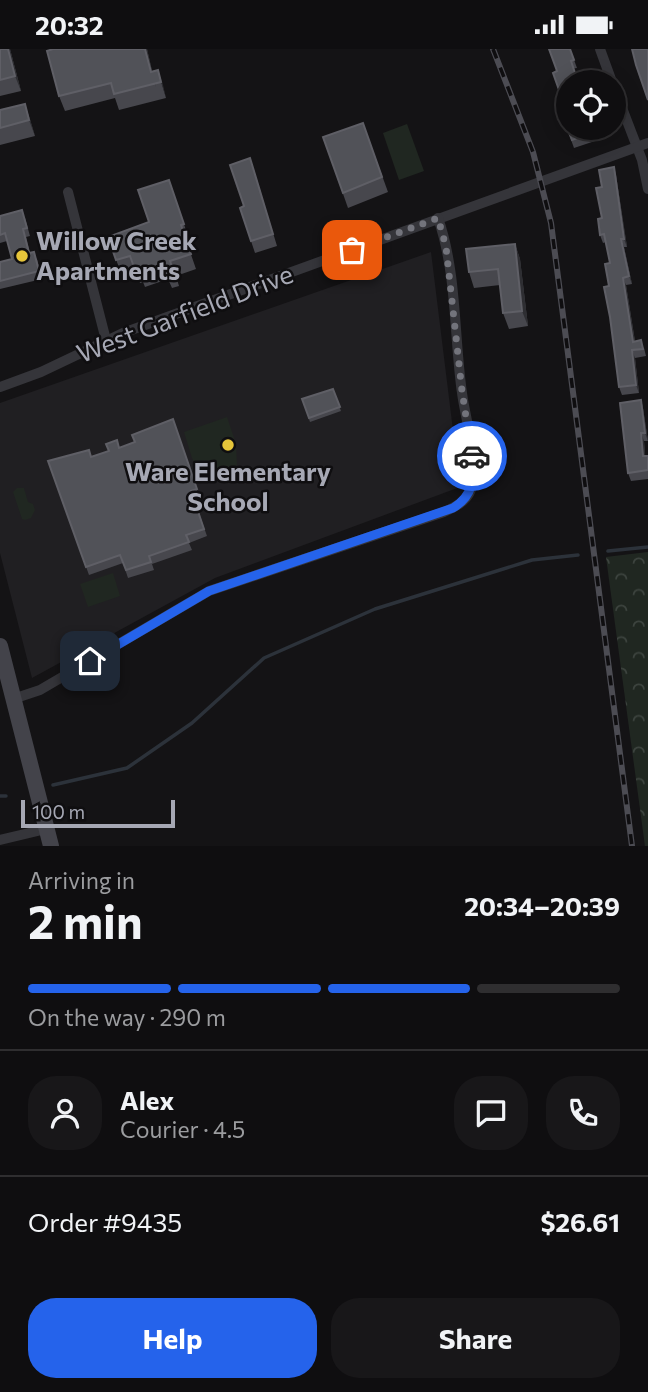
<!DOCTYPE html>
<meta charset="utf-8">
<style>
body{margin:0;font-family:Commissioner,sans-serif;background:#181719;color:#f1f3f6;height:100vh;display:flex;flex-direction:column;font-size:26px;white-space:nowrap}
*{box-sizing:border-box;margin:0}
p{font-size:23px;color:#9b9c9f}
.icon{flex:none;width:38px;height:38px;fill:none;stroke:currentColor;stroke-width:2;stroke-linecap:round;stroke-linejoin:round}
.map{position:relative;height:797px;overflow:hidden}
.details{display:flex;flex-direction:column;background:#0f0e10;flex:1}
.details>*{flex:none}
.buttons{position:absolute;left:556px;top:21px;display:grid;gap:14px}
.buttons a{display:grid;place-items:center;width:70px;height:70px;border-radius:50%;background:#0f0e10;box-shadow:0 4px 18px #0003,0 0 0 2px #2f2e30;font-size:35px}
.scale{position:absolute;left:21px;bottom:18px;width:154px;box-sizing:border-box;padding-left:7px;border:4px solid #a6a8b4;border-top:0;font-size:19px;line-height:24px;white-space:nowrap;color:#a6a8b4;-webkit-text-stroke:5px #0f0e10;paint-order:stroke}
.pin{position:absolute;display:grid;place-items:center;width:60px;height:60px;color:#fff;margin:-30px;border-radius:14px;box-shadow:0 4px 10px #0006}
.courier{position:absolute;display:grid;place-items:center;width:70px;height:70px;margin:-35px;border:5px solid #2563eb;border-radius:50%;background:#fff;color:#222;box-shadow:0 2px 9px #0007}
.head em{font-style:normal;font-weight:700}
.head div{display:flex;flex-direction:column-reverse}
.head{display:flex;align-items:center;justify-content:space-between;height:119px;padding:0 28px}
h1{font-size:46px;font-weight:700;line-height:52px}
.bar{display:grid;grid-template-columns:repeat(4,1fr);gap:10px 7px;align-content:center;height:84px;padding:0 28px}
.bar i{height:9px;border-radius:5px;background:#2f2e30}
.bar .active{background:#2563eb}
.bar p{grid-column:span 4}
.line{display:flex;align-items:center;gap:18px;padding:0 28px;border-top:2px solid #2f2e30}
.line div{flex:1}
.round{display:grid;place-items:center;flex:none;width:74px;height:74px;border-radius:28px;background:#181719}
.cta{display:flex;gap:14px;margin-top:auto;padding:14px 28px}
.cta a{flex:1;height:80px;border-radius:28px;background:#2563eb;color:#fff;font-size:28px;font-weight:700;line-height:80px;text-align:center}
.cta a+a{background:#181719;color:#f1f3f6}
.status{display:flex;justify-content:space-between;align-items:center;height:49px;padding:0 35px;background:#0f0e10;direction:ltr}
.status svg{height:19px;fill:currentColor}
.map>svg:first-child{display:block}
.built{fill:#201f22}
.forest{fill:url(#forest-crowns)}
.park{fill:#202721}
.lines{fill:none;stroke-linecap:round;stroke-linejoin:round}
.stream{stroke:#2c323a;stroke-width:3.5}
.minor{stroke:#35353a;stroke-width:10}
.secondary{stroke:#43434a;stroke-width:16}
.rail-casing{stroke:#4c4c53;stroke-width:6}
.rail{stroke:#0f0e10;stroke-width:3.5;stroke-dasharray:10;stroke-linecap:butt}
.wall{fill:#47474d}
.shaded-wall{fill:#2e2e32}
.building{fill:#515258;stroke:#5f5f66;stroke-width:2}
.done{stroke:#73747c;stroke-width:7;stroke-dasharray:0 12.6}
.route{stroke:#2563eb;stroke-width:9}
.poi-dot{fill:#e6c53a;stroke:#0f0e10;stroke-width:2.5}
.labels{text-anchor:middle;stroke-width:5;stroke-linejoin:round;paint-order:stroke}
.poi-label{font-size:26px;font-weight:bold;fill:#a6a8b4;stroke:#0f0e10;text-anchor:start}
.street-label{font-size:26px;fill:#a6a8b4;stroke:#0f0e10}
</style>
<div class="status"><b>20:32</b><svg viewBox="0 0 49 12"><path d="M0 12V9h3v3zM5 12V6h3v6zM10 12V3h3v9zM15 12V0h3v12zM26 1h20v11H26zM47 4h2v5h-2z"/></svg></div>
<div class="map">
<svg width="648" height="797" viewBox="0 0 648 797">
<defs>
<pattern id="forest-crowns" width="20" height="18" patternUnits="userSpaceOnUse" patternTransform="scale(1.75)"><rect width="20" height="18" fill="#202721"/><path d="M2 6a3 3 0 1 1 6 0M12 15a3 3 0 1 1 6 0" fill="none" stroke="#3d443f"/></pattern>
</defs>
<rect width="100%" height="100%" fill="#141315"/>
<!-- built -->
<polygon class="built" points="431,203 460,438 215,529 32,629 0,504 0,354"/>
<!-- forest -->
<polygon class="forest" points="648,503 648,797 645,797 606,508"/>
<!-- park -->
<g class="park">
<polygon points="407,75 424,122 399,131 383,84"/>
<polygon points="227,368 236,395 237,416 202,428 192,409 184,383"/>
<polygon points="17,439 24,439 28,453 33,455 35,461 31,469 25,471 22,470 13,443"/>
<polygon points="113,524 120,547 88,558 80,535"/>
</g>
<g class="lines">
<!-- stream -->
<g class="stream">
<polyline points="608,502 648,498"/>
<polyline points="53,736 127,719 192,674 264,609 375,560 532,511 578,506"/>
<polyline points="0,747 6,747"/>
</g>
<!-- minor -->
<g class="minor">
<polyline points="600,0 612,33"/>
<polyline points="614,38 642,111 648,140"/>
<polyline points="68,143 106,291"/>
<polyline points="0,338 41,323 123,284 648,94"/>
<path d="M13,650L40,641L209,542L444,463C458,457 470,450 473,434C478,412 465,368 462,344C454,288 457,223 438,169"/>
<polyline points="0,791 46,780"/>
</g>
<!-- secondary -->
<polyline class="secondary" points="0,597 51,797"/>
<defs>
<polyline id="rail" points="493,0 533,103 551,174 632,797"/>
</defs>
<!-- rail casing -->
<use href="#rail" class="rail-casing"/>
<!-- rail -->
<use href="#rail" class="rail"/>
</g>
<!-- wall -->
<g class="wall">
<polygon points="0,0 10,0 21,42 0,47"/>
<polygon points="53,0 147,0 152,22 158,21 166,49 119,61 115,49 65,62 59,47"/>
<polygon points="570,0 577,19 557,22"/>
<polygon points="25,55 35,87 0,96 0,61"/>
<polygon points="564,71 593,79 598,91 574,99"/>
<polygon points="363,74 388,143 348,159 323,88"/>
<polygon points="614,118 616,126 627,198 624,198 632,235 626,236 635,292 644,299 646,307 635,309 639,344 622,346 619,338 609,237 610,214 606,193 603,194 600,186 602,169 602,138"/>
<polygon points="254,121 277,197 255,204 240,159 244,157"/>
<polygon points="169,131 189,190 186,191 196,220 176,227 179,237 172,239 168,230 145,238 143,233 140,234 136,222 122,227 108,188 149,173"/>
<polygon points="0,167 25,169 30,187 26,188 30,204 37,210 42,230 0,240 0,213 12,210 7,192 0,194"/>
<polygon points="515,195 520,210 528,277 509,280 503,264 500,236 474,239 469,223"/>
<polygon points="333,340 341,362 310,373 302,350"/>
<polygon points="641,351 643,359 648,392 644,392 645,407 648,407 648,430 631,432 628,424"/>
<polygon points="173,370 199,448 194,450 207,487 189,494 192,501 152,515 154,521 128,529 123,514 89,526 48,412 91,408 119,399 135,393"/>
</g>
<!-- shaded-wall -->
<g class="shaded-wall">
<polygon points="8,0 10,0 21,42 15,27"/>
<polygon points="145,0 147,0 156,38 151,23"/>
<polygon points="158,21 163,36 166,49 161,33"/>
<polygon points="25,55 30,70 35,87 29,71"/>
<polygon points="614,118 616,126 627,198 624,190"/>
<polygon points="621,190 624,198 632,235 629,227"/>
<polygon points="515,195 520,210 528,277 522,262"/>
<polygon points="623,229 626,236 636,300 633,293"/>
<polygon points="632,301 635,309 639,344 636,336"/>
<polygon points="641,351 643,359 648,392 645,384"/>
<polygon points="641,384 644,392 646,415 643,407"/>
</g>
<!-- building -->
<g class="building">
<polygon points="0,0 8,0 15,27 0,31"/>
<polygon points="53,0 145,0 151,23 158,21 161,33 114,45 111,34 59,47 47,2"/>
<polygon points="549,0 570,0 574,11 571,12 578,33 569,33 569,69 553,24 557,22"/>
<polygon points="632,0 648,0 648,51 636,16"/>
<polygon points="25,55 29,71 0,79 0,61"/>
<polygon points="569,69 569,79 593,79 595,83 572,91 564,71"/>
<polygon points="363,74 382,128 343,144 323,88"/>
<polygon points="250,109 273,185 251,192 240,159 244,157 230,116"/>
<polygon points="614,118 624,190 621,190 629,227 623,229 633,293 641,291 643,300 632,301 636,336 619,338 610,268 604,238 609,237 605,215 610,214 604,185 600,186 598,170 602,169 596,139 602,138 599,121"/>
<polygon points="169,131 184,175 181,176 191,205 170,212 173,221 166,224 163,214 139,223 137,217 134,218 130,207 116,211 108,188 149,173 138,141"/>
<polygon points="22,161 27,179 23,180 29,204 34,203 39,222 0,232 0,213 12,210 5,184 0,186 0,167"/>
<polygon points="515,195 522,262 503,264 498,220 469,223 466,200"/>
<polygon points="333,340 340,358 309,369 302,350"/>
<polygon points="641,351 645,384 641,384 643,407 648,407 648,421 628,424 620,354"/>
<polygon points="173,370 197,440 191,442 204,480 186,486 189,493 149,507 151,513 126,521 120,506 86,518 48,412 89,401 91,408 109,402 106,395 117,391 119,399 135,393 132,386"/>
</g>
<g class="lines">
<!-- done -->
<polyline class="done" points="352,201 438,169 446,198 462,342 472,407"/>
<!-- route -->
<path class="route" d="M90,612L209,542L453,459C473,447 475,430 472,407"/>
</g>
<!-- markers -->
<g class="poi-dot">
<circle cx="22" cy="207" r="7"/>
<circle cx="228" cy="396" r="7"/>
</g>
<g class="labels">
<!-- poi labels -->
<g class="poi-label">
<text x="36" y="201">Willow Creek<tspan x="36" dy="30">Apartments</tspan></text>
<text x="228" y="432" text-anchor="middle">Ware Elementary<tspan x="228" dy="30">School</tspan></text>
</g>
<!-- street labels -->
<g class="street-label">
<text transform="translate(185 265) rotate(-21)" y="9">West Garfield Drive</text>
</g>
</g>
</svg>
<div class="buttons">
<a><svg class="icon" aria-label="locate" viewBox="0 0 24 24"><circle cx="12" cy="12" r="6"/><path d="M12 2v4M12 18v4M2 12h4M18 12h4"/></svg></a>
</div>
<div class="scale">100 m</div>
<div class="pin" style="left:352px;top:201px;background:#ea580c"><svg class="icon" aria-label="bag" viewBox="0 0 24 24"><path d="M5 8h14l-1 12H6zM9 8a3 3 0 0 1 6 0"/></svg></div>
<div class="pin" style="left:90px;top:612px;background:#1f2937"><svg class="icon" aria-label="home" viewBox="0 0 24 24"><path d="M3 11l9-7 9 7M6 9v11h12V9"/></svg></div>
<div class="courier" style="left:472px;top:407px"><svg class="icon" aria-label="car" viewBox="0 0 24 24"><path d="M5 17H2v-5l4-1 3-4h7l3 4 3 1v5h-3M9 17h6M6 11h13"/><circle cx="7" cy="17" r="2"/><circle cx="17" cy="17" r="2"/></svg></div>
</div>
<section class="details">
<div class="head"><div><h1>2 min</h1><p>Arriving in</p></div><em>20:34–20:39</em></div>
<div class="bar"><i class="active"></i><i class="active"></i><i class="active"></i><i></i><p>On the way · 290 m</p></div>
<div class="line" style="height:126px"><a class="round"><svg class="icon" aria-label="person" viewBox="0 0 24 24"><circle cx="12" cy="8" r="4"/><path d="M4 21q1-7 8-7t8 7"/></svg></a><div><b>Alex</b><p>Courier · 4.5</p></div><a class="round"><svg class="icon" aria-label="chat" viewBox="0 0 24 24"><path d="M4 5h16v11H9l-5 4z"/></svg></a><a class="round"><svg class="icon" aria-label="phone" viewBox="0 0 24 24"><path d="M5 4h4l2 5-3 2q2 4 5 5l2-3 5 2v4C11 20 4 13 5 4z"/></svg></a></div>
<div class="line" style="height:91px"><div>Order #9435</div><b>$26.61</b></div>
<div class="cta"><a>Help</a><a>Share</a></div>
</section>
